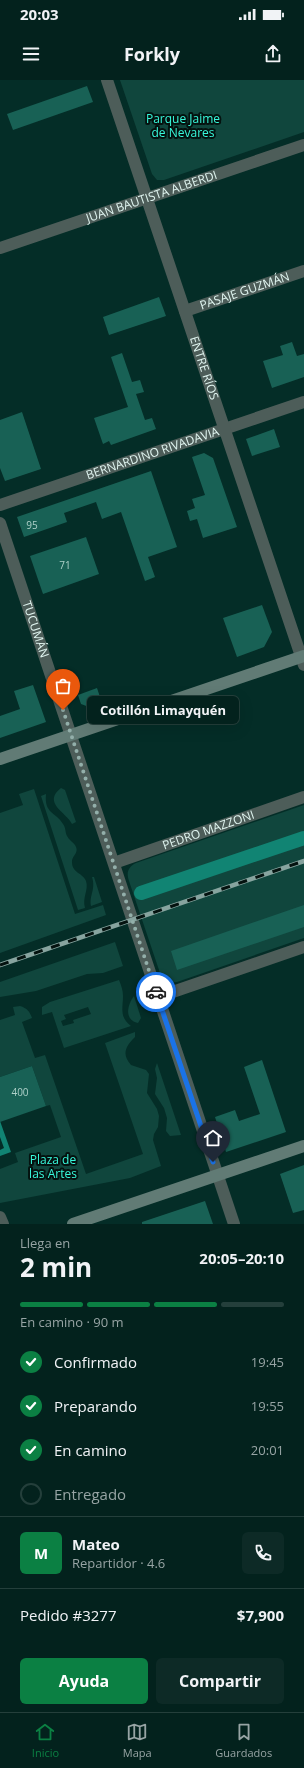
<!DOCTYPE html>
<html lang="es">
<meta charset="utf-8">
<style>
body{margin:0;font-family:"Open Sans",sans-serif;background:#0d2a26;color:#f1f3f6;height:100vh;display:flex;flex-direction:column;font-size:15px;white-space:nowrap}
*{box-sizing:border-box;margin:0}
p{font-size:13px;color:#97a4a4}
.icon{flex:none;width:22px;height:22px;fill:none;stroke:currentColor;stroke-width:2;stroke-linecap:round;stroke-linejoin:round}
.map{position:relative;height:1144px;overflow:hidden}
.drawer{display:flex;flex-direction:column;background:#03221d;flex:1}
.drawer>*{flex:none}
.pin{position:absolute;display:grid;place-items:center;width:34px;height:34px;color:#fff;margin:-41px -17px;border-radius:50% 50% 50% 0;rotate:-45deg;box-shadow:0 0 4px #0007}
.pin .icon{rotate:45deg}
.courier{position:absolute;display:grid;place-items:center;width:40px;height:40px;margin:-20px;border:3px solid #1a73e8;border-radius:50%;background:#fff;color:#222;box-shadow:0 1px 5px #0007}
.bubble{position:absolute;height:28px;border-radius:6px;background:#03221d;box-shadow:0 4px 16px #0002,0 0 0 1px #243f3b;font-size:13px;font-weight:700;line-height:28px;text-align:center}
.headline em{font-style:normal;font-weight:700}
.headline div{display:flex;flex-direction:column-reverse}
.headline{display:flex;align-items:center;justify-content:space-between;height:68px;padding:0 20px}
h1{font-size:26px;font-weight:700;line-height:30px}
.bar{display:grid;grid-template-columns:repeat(4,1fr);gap:6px 4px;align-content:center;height:48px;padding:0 20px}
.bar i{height:5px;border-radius:3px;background:#243f3b}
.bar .selected{background:#0b8043}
.bar p{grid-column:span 4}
.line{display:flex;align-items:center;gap:10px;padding:0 20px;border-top:1px solid #243f3b}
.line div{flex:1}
.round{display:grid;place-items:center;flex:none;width:42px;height:42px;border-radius:6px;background:#0d2a26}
ol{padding:0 20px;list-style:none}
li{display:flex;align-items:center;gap:12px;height:44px}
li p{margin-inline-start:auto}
li .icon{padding:4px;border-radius:50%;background:#0b8043;color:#fff;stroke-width:4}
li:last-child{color:#97a4a4}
li i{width:22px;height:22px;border:2px solid #243f3b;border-radius:50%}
.cta{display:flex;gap:8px;margin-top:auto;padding:8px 20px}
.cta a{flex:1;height:46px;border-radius:6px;background:#0b8043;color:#fff;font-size:16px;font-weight:700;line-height:46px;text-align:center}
.cta a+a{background:#0d2a26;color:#f1f3f6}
.status{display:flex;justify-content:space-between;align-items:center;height:28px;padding:0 20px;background:#03221d;direction:ltr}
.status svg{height:11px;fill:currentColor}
header{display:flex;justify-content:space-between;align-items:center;height:52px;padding:0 20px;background:#03221d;font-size:18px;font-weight:700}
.tab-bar{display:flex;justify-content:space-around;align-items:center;height:56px;border-top:1px solid #243f3b;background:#03221d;font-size:11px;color:#97a4a4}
.tab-bar a{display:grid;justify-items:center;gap:2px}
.tab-bar .selected{color:#0b8043}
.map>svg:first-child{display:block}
.green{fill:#10463d;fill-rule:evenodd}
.water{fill:#118473}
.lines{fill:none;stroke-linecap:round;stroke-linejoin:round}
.canal{stroke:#118473;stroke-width:14}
.building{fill:#186155}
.pedestrian{stroke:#4d5d59;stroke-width:12}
.minor{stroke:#4d5d59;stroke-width:12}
.tertiary{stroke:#4d5d59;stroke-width:12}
.secondary{stroke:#617b75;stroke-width:12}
.rail-casing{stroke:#87a49f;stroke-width:4.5}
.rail{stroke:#04120f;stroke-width:3;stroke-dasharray:9;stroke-linecap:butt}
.done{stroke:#93afaa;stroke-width:4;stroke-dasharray:0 7.2}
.route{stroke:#1a73e8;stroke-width:5}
.labels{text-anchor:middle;stroke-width:4;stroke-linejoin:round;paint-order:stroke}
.number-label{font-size:10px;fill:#aed0c9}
.park-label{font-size:12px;fill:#38f8db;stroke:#04120f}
.street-label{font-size:12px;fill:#e0f5f0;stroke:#04120f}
</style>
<div class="status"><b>20:03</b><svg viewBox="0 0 49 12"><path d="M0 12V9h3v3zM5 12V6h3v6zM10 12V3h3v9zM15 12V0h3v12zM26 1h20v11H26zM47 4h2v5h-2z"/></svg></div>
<header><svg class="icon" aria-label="menu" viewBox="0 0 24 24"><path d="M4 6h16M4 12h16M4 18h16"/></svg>Forkly<svg class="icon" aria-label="share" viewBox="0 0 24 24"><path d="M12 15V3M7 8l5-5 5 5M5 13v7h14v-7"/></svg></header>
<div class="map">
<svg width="304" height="1144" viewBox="0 0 304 1144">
<rect width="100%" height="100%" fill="#042d27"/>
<!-- green -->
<g class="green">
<polygon points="120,0 304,0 304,52 164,100 157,100 152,94"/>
<path d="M61,708L65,710L76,742L72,744C66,732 42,723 61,708Z"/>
<polygon points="34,709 75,834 103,825 106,835 0,873 0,733 23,725 19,714"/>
<path d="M46,714C44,734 56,732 63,744C66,748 65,752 67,756C69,760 73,762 75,765C80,773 72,775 72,782C72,793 83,793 86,801C89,810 82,817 85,828L78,830L41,716Z"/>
<path d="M304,725V858L177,902C169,903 163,901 160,893L129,801C126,793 128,787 136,783Z"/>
<path d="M92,797H94L102,822L91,826C89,815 96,810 92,797Z"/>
<polygon points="115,862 123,886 103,893 87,894 36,911 0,917 0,902"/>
<path d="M119,900C121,905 123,910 123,916C123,928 119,937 131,946L64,968L52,932L42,935V927L50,922ZM88,927L91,934L73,940L74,943L63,946L61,941L66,939L64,935Z"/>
<path d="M134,916L141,938L138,943C124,940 127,925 134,916Z"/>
<path d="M20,926C27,928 30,932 32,938L22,942L35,978L45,975L86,1094L143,1074L105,963L135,952V957C126,966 121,974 131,985L146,990L149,994L147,1013L157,1029L159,1036L158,1047L154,1054L153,1060L161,1086L130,1098L0,1123V1089L18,1082L15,1073L61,1057L50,1025L46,1026L32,986L0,997V940L15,935L13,927Z"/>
<polygon points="157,983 181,1055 170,1056 166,1051 167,1038 164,1028 155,1014 157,998 155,989"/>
</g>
<!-- water -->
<polygon class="water" points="0,1041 11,1072 0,1076 0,1070 4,1068 0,1057"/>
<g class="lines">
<!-- canal -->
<polyline class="canal" points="141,813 304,758"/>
</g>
<!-- building -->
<g class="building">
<polygon points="87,6 93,22 13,50 7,34"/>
<polygon points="159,217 166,236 109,255 103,237"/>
<polygon points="292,262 297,276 304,274 304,297 272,308 263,281 283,275 280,266"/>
<polygon points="122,273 132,302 140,300 144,312 136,314 145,340 152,338 156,349 111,365 109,361 103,364 94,338 128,327 111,277"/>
<polygon points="22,332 41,389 5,401 0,388 0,340"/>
<polygon points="274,349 280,367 252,376 246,359"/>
<polygon points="204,373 213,378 237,447 203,458 197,439 190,441 187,431 195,428 192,419 205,415 192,377"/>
<polygon points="151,391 177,467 148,477 155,497 145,501 121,432 102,439 96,422 64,433 67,442 24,457 17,437"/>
<polygon points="86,457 99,494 43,514 30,476"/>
<polygon points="262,525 272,552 264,567 237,577 223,538"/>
<polygon points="33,605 46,642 0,658 0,636 20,629 14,611"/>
<polygon points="97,608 102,623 89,627 81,624 78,615"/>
<polygon points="304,825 304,847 177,890 171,871"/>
<polygon points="262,980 286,1052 226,1072 215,1037 235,1030 239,1041 260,1034 244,987"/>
<polygon points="32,986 46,1026 0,1042 0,997"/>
<polygon points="304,1085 304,1130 293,1133 280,1094"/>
<polygon points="205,1121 213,1144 142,1144 142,1142"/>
</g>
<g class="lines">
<!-- pedestrian -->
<polyline class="pedestrian" points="0,1137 3,1144"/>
<!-- minor -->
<g class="minor">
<path id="s1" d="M0,168L304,65"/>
<path id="s2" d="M185,231L304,191"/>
<path id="s3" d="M0,425L304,322"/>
<path id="s4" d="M114,783L304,717"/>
<polyline points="158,917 304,867"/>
</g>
<!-- tertiary -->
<g class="tertiary">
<path id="s5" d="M107,0L304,585"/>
<path id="s6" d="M0,443L234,1144"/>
</g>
<!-- secondary -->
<g class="secondary">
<polyline points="0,679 304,576"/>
<polyline points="73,1144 304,1066"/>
</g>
<defs>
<polyline id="rail" points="0,885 304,781"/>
</defs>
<!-- rail casing -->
<use href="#rail" class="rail-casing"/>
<!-- rail -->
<use href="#rail" class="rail"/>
</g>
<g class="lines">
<!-- done -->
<polyline class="done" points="63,630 156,912"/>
<!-- route -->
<polyline class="route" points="156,912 213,1082"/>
</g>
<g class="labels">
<!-- number labels -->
<g class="number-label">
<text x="32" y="449">95</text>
<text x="65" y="489">71</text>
<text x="20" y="1016">400</text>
</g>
<!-- park labels -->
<g class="park-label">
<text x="183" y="43">Parque Jaime<tspan x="183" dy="14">de Nevares</tspan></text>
<text x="53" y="1084">Plaza de<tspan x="53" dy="14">las Artes</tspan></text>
</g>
<!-- street labels -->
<g class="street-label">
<text dy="4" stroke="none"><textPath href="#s1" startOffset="160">JUAN BAUTISTA ALBERDI</textPath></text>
<text dy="4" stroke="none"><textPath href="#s2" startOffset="63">PASAJE GUZMÁN</textPath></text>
<text dy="4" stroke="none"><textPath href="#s5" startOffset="304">ENTRE RÍOS</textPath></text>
<text dy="4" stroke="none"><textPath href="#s3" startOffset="161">BERNARDINO RIVADAVIA</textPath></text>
<text dy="4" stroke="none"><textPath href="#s6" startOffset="112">TUCUMÁN</textPath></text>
<text dy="4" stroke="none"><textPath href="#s4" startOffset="100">PEDRO MAZZONI</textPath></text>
</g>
</g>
</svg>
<div class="pin" style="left:63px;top:630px;background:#ea580c"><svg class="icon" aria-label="bag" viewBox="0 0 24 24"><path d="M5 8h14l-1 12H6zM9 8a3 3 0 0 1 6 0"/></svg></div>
<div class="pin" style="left:213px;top:1082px;background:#1f2937"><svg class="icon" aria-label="home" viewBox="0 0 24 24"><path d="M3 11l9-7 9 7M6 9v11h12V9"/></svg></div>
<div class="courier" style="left:156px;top:912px"><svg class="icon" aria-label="car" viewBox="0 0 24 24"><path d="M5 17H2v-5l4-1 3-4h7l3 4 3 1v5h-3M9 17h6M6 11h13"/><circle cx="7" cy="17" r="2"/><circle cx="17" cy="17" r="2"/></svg></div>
<div class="bubble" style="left:87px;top:616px;width:152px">Cotillón Limayquén</div>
</div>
<section class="drawer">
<div class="headline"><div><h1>2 min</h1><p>Llega en</p></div><em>20:05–20:10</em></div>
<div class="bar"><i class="selected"></i><i class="selected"></i><i class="selected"></i><i></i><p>En camino · 90 m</p></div>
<ol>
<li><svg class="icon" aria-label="check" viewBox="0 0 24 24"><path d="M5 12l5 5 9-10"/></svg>Confirmado<p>19:45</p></li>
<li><svg class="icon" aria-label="check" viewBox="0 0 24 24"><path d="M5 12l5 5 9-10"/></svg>Preparando<p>19:55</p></li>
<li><svg class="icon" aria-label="check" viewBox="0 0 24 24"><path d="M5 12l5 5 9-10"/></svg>En camino<p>20:01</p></li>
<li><i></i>Entregado</li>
</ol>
<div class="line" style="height:72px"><b class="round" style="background:#0b8043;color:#fff">M</b><div><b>Mateo</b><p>Repartidor · 4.6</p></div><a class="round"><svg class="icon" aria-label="phone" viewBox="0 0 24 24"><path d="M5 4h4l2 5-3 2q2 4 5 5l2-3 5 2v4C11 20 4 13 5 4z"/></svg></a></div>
<div class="line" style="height:52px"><div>Pedido #3277</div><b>$7,900</b></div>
<div class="cta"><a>Ayuda</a><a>Compartir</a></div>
</section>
<nav class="tab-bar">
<a class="selected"><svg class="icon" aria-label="home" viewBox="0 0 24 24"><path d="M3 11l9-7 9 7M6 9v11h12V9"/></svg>Inicio</a>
<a><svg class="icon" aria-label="map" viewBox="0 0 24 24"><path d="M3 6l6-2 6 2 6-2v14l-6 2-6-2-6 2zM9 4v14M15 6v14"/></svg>Mapa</a>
<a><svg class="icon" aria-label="saved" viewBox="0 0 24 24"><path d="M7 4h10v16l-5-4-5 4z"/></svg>Guardados</a>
</nav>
